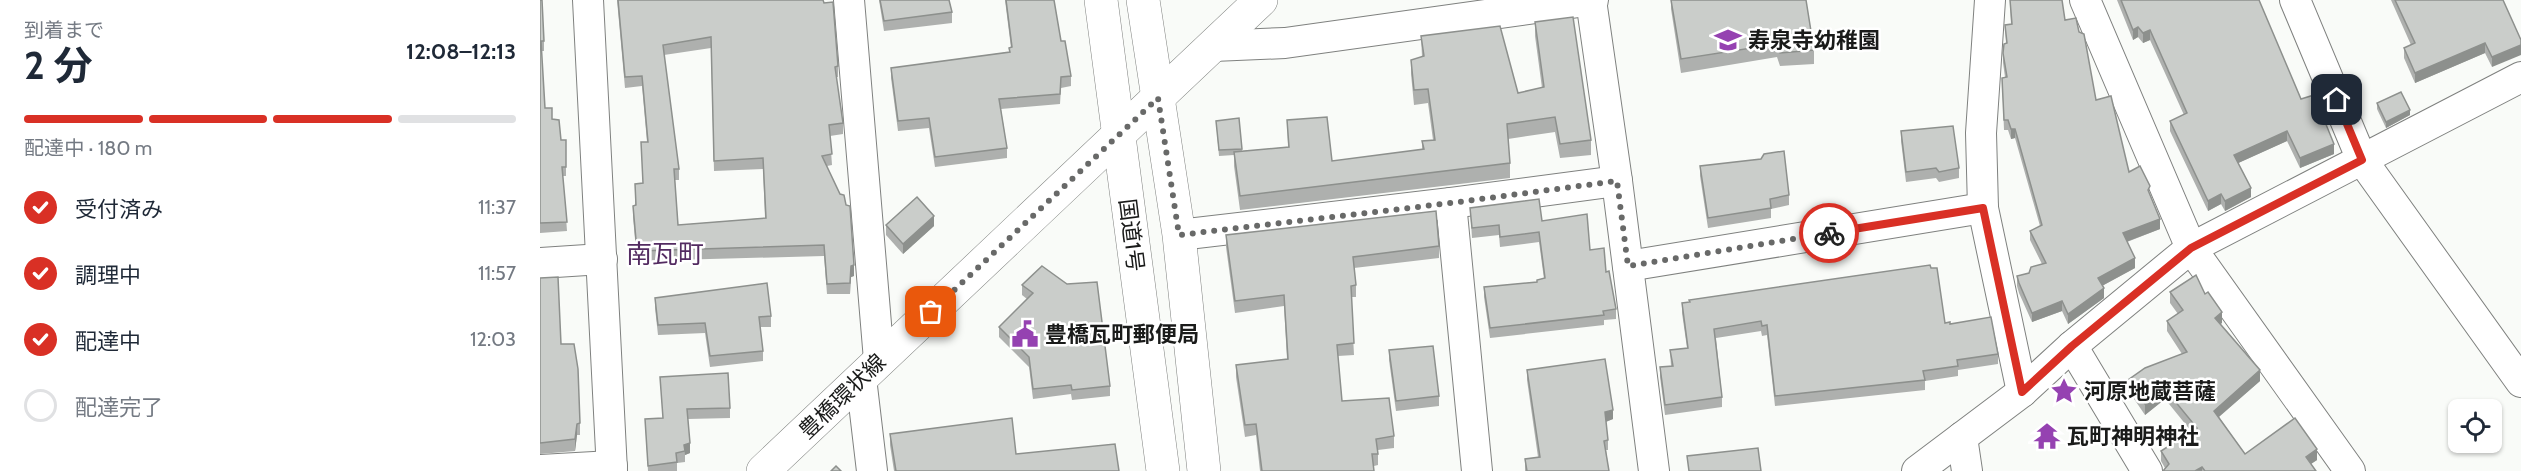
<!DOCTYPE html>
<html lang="ja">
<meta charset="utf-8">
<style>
body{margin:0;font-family:Cabin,"Noto Sans JP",sans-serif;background:#f6f6f7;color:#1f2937;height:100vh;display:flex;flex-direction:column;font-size:22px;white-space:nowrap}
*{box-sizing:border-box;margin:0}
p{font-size:20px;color:#747a83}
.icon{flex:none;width:33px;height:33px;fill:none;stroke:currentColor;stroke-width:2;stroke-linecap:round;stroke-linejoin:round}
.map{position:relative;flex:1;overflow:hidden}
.sheet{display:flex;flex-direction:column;background:#fff;width:540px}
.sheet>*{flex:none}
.buttons{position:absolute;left:1908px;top:399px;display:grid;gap:12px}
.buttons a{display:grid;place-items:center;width:54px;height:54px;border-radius:9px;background:#fff;box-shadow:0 2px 4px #0004;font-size:30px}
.pin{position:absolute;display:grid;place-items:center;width:51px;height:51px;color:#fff;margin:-26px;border-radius:12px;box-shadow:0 3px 9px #0006}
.courier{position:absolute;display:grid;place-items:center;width:60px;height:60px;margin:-30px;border:4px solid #d93025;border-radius:50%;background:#fff;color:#222;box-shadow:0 2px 8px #0007}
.headline em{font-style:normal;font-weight:700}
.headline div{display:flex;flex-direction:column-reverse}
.headline{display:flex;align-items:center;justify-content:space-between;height:102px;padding:0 24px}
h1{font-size:39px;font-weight:700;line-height:45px}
.bar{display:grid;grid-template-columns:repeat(4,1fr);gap:9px 6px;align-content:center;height:72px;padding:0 24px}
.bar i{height:8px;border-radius:4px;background:#e0e1e3}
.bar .current{background:#d93025}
.bar p{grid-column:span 4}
ol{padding:0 24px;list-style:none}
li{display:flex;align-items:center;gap:18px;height:66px}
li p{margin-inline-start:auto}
li .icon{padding:6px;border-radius:50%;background:#d93025;color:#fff;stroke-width:4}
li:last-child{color:#747a83}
li i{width:33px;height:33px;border:3px solid #e0e1e3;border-radius:50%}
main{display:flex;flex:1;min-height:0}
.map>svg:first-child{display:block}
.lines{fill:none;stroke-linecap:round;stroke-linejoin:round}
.minor-casing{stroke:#7f817f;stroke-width:32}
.major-casing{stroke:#7f817f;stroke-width:34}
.highway-casing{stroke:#7f817f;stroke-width:34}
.minor{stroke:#fff;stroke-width:30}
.major{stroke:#fff;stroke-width:33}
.highway{stroke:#fff;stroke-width:33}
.wall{fill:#aeb0ae;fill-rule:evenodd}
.shaded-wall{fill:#8d908d}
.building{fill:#cacdca;stroke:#8d908d;stroke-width:1.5;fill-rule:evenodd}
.done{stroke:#686968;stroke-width:6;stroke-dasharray:0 10.8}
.route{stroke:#d93025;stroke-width:8}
.labels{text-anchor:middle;stroke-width:5;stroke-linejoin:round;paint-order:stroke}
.poi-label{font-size:22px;font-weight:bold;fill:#1a1b1a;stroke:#fff;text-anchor:start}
.street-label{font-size:22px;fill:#1a1b1a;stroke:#fff}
.quarter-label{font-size:26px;fill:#532b61;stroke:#fff}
</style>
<main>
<section class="sheet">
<div class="headline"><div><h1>2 分</h1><p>到着まで</p></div><em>12:08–12:13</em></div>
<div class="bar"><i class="current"></i><i class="current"></i><i class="current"></i><i></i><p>配達中 · 180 m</p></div>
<ol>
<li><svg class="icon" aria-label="check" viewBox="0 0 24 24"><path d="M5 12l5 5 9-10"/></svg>受付済み<p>11:37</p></li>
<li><svg class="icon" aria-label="check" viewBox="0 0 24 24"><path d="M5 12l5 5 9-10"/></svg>調理中<p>11:57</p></li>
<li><svg class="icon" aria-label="check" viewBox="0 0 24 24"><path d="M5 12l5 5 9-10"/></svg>配達中<p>12:03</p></li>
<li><i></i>配達完了</li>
</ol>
</section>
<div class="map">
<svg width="1981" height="471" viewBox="0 0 1981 471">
<rect width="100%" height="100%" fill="#f9fbf8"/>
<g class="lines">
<defs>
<g id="minor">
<polyline points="48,0 72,471"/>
<polyline points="309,0 339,360"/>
<polyline points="1051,0 1077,181 1114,471"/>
<polyline points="1450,0 1441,133 1443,208 1482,392"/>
<polyline points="1545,0 1651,248 1810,471"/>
<polyline points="1755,0 1822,160 1981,382"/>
<polyline points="673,46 745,43 1053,0"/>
<polyline points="911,203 937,471"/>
<polyline points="639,235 911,203 1077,181"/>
<polyline points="0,263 62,259"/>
<polyline points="1088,266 1443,208"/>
<polyline points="1532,346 1607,471"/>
<polyline points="321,378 332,471"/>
<polyline points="1422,437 1427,471"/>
<polyline points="0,470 72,466"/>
<polyline points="1377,471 1482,392 1532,346 1651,248 1981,77"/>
</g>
<polyline id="major" points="223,471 721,0"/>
<g id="highway">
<polyline points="561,0 623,471"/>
<polyline points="603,0 639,235 664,471"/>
</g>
</defs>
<!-- minor casing -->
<use href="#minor" class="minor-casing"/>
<!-- major casing -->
<use href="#major" class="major-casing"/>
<!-- highway casing -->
<use href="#highway" class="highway-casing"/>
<!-- minor -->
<use href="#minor" class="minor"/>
<!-- major -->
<use href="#major" class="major"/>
<!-- highway -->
<use href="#highway" class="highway"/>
</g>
<!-- wall -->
<g class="wall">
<polygon points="0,0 4,41 4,51 1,51 5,108 12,119 21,140 26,140 26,176 23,176 27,231 0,233"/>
<path d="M77,0H283L298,66V77H296L303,123V134L290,136L292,165L287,166L314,276L311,277L310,294H287L284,256L97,261L93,217V206L95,205V184L103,183L101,142H107L102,86L85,88ZM171,48L174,171L223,169L225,218L138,225L135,180H139V169L124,55Z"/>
<polygon points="339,0 409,0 412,12 412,23 344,31"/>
<polygon points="465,0 514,0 521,41 531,76 531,86 521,88 520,104 461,109 467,148 467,158 395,167 389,128 358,131 351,78 351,68 469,52 469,48 471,48"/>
<polygon points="1131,0 1266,0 1274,50 1274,64 1240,66 1237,57 1141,73 1131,9"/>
<polygon points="1470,0 1522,0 1525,20 1556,100 1589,172 1610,195 1620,229 1587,242 1595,268 1562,286 1564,298 1528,324 1522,311 1492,322 1479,293 1477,286 1477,276 1489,273 1502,264 1490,240 1490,231 1500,226 1475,138 1471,139 1468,130 1464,130 1462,78 1465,77 1463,63 1463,53 1466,43 1465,25 1471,25"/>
<polygon points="1577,0 1719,0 1761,99 1794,154 1760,168 1747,141 1698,163 1711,197 1685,211 1681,204 1668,211 1630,131 1630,121 1644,115 1610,40 1603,43 1598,37 1593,40"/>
<polygon points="1851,0 1963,0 1952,67 1945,53 1875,83 1864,58 1864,48 1871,45"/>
<polygon points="995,22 1051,140 1051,155 1020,158 1015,132 968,139 970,163 970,178 700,210 694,166 694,155 679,156 676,121 699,118 702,151 748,147 747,120 792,161 882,150 882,141 893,140 888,103 874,105 871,74 871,60 882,57 881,36 978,93 1002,88 995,36"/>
<polygon points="1837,103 1870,115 1846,128 1837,109"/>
<polygon points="1361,131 1419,168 1419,178 1399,182 1396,178 1366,182 1361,141"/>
<polygon points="1160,166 1249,195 1249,205 1231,209 1231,218 1168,228 1160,176"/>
<polygon points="930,208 1002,221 1050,250 1066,272 1076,309 1076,319 1064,320 1064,325 950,338 944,297 944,287 997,282 1004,279 999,242 960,247 959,235 932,238"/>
<polygon points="346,225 394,226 363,254 346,235"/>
<polygon points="686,235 899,246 899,258 814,268 816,285 816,297 811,297 814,355 798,356 802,401 854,436 854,448 838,450 838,465 834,466 834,471 720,471 716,435 705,437 696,377 696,365 747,359 744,306 695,313 686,247"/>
<polygon points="502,266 570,386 570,396 532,400 531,394 493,399 489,367 459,337 459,327 487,299 482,295 482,285"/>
<polygon points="0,278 21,344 40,423 40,435 37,435 35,451 0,454"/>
<polygon points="1630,292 1665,294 1682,323 1680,324 1720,381 1679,417 1705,454 1777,460 1771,464 1776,471 1623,471 1625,468 1621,461 1621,451 1651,431 1625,399 1605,415 1588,390 1588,380 1642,354 1627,331 1627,321 1638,314 1630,303"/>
<polygon points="115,298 231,316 231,327 220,327 223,351 223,361 170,367 165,333 118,335 115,308"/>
<polygon points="1142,303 1405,323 1410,324 1458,354 1458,364 1418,370 1418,376 1385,381 1385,390 1235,406 1227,335 1222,336 1221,331 1176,338 1182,397 1182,407 1125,415 1120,377 1120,367 1131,366 1130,350 1147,348 1142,313"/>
<polygon points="849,350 899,396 899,406 856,411 849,360"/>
<polygon points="987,370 1073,419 1066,422 1068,440 1068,450 1066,450 1069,471 985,471 985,459 998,457 987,380"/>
<polygon points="120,377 190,408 190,418 148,419 150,453 145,455 145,462 137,463 137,471 108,471 105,419 123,418"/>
<polygon points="350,434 476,454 579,471 354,471 350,445"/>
</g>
<!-- shaded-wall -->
<g class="shaded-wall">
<polygon points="1598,27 1598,37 1593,40 1593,30"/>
<polygon points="1610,30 1610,40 1603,43 1603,33"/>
<polygon points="1945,43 1945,53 1875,83 1875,73"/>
<polygon points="1981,45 1981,55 1952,67 1952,57"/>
<polygon points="1870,110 1870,115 1846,128 1846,122"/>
<polygon points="1471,129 1475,129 1475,138 1471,139"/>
<polygon points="1747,131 1747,141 1694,165 1694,155"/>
<polygon points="1794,144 1794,154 1760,168 1760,158"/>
<polygon points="1711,188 1711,197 1685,211 1685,201"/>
<polygon points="1681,194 1681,204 1668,211 1668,201"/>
<polygon points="394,216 394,226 363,254 363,244"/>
<polygon points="1620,219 1620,229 1583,243 1583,233"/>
<polygon points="1595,258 1595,268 1558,288 1558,278"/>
<polygon points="314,265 314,276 311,277 310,294 311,266"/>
<polygon points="1564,288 1564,298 1528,324 1528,314"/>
<polygon points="1522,301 1522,311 1492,322 1492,313"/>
<polygon points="1682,312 1682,323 1675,328 1675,318"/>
<polygon points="1720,370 1720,381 1674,421 1674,411"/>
<polygon points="1625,389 1625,399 1605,415 1605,404"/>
<polygon points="1073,410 1073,419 1065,422 1065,412"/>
<polygon points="37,424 37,435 35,451 35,439"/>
<polygon points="150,443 150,453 145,455 144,445"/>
<polygon points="1777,449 1777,460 1766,467 1766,457"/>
<polygon points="1662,467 1662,471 1655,471"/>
</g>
<!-- building -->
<g class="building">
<polygon points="0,0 2,0 4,41 1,41 5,108 12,108 12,119 19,120 21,140 26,140 26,167 22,167 27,222 0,223"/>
<path d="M78,0H283L284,3L293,2L298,66L295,67L303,123L289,125L292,154L282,156L300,194L304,195L306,205L310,206L314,265L311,266L310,283L287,284L284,245L97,251L93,206L96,205L95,184L103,183L101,142H108L102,76L85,77ZM171,37L174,161L223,158L226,218L138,225L134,169H139L123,45Z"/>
<polygon points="340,0 409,0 412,12 344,21"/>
<polygon points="466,0 514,0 521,41 525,41 531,76 521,77 520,94 459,99 467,148 395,157 389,118 358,121 351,68 470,52 469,48 472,47"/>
<polygon points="1131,0 1266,0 1274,50 1240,53 1237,44 1141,59"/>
<polygon points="1470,0 1522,0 1525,20 1536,18 1539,32 1544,34 1556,100 1571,96 1589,172 1600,166 1610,186 1608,190 1620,219 1583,233 1595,258 1558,278 1564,288 1528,314 1522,301 1492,313 1479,283 1477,276 1489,273 1491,267 1506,263 1490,231 1502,225 1475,129 1471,129 1468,120 1464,120 1462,78 1467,77 1463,53 1464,44 1467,43 1465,25 1472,24"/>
<polygon points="1581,0 1719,0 1761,99 1774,95 1794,144 1760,158 1747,131 1694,155 1711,188 1685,201 1681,194 1668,201 1630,121 1647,113 1610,30 1603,33 1598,27 1593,30"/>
<polygon points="1855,0 1963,0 1981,40 1981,45 1952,57 1945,43 1875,73 1864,48 1875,43"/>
<polygon points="1033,17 1051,140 1020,144 1015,117 967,124 970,163 700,196 694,152 749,147 747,120 787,117 792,161 884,149 882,141 895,140 888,89 874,90 871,60 884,56 881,36 960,26 978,93 1004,87 995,22"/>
<polygon points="1861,92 1870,110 1846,122 1837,103"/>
<polygon points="699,118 702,149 679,150 676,121"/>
<polygon points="1413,126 1419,168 1399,172 1396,168 1366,172 1361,131"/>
<polygon points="1244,151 1249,195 1230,199 1231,208 1168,218 1160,166 1221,159 1224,154"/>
<polygon points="377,197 394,216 363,244 346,225"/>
<polygon points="999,199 1002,221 1047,214 1050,250 1064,248 1066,272 1069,271 1076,309 1063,311 1064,315 950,328 944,287 997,282 997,280 1005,278 999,232 960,237 959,225 932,228 930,208"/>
<polygon points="896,211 899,246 813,257 816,285 811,286 814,343 797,345 802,401 849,398 854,436 836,439 838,454 832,454 834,471 722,471 716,424 705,425 696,365 748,359 744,295 695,301 686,235"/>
<polygon points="1390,265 1391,268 1397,268 1405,323 1410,322 1410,324 1451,317 1458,354 1417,360 1418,366 1383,371 1385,380 1235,396 1227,325 1222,326 1221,321 1174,329 1182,397 1125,405 1120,367 1133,366 1130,350 1148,348 1142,303 1150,302 1149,300"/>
<polygon points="502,266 527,284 557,282 570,386 532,390 531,385 493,389 489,357 459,327 493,293 482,285"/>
<polygon points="1656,275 1665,294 1668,292 1682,312 1675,318 1720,370 1674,411 1705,454 1755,418 1777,449 1766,457 1776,471 1665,471 1662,467 1655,471 1623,471 1629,464 1621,451 1657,428 1625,389 1605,404 1588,380 1605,368 1647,352 1627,321 1643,310 1630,292"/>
<polygon points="18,277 21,344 34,344 38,369 40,423 37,424 35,439 0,443 0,278"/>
<polygon points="227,283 231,316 219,317 223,351 170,356 165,323 118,325 115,298"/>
<polygon points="893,346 899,396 856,401 849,350"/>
<polygon points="1065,359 1073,410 1065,412 1068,440 1064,441 1069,471 987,471 985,459 1000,457 987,370"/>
<polygon points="188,373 190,408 147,409 150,443 144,445 145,451 136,453 137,462 108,466 105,419 123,418 120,377"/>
<polygon points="472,418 476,454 575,444 579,471 356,471 350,434"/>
<polygon points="1218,448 1221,471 1149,471 1147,456"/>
<polygon points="296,466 301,471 291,471"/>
</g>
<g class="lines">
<!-- done -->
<polyline class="done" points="391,312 618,98 639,235 911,203 1077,181 1088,266 1289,233"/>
<!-- route -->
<polyline class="route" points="1289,233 1443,208 1482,392 1532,346 1651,248 1822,160 1797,100"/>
</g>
<!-- icons -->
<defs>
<symbol id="school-bare" viewBox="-9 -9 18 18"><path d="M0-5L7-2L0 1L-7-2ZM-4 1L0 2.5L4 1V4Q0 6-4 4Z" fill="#9542b1" stroke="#fff" stroke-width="2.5" paint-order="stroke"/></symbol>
<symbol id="civic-bare" viewBox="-9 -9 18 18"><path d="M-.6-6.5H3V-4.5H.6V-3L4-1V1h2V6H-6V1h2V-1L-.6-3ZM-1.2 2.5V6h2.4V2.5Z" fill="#9542b1" stroke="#fff" stroke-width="2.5" paint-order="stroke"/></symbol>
<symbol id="sight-bare" viewBox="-9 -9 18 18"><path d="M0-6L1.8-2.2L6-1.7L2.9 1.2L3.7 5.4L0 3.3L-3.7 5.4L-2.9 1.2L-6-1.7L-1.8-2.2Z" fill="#9542b1" stroke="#fff" stroke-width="2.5" paint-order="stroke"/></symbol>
<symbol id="temple-bare" viewBox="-9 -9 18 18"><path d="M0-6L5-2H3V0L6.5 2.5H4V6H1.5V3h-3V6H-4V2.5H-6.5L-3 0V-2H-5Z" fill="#9542b1" stroke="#fff" stroke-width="2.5" paint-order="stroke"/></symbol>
</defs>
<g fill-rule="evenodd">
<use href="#school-bare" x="1169" y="21" width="38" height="38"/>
<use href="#civic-bare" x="466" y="315" width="38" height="38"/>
<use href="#sight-bare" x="1505" y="372" width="38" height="38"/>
<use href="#temple-bare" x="1488" y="417" width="38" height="38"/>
</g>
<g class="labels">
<!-- poi labels -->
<g class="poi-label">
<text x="1208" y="48">寿泉寺幼稚園</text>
<text x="505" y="342">豊橋瓦町郵便局</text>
<text x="1544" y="399">河原地蔵菩薩</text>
<text x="1527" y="444">瓦町神明神社</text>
</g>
<!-- street labels -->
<g class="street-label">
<text transform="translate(592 235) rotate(83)" y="8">国道1号</text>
<text transform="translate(302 396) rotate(-44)" y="8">豊橋環状線</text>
</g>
<!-- quarter labels -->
<g class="quarter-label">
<text x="125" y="263">南瓦町</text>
</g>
</g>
</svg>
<div class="buttons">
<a><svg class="icon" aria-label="locate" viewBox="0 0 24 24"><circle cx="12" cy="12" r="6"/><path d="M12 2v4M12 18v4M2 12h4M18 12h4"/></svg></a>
</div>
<div class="pin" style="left:391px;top:312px;background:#ea580c"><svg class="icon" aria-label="bag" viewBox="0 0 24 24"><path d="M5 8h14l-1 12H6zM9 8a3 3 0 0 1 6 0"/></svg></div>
<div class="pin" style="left:1797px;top:100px;background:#1f2937"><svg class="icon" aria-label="home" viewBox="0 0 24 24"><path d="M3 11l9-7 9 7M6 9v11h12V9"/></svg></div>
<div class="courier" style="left:1289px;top:233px"><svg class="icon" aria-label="bike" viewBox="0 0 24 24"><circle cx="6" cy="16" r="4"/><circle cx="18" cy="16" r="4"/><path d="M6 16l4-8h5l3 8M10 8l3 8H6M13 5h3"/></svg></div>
</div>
</main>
